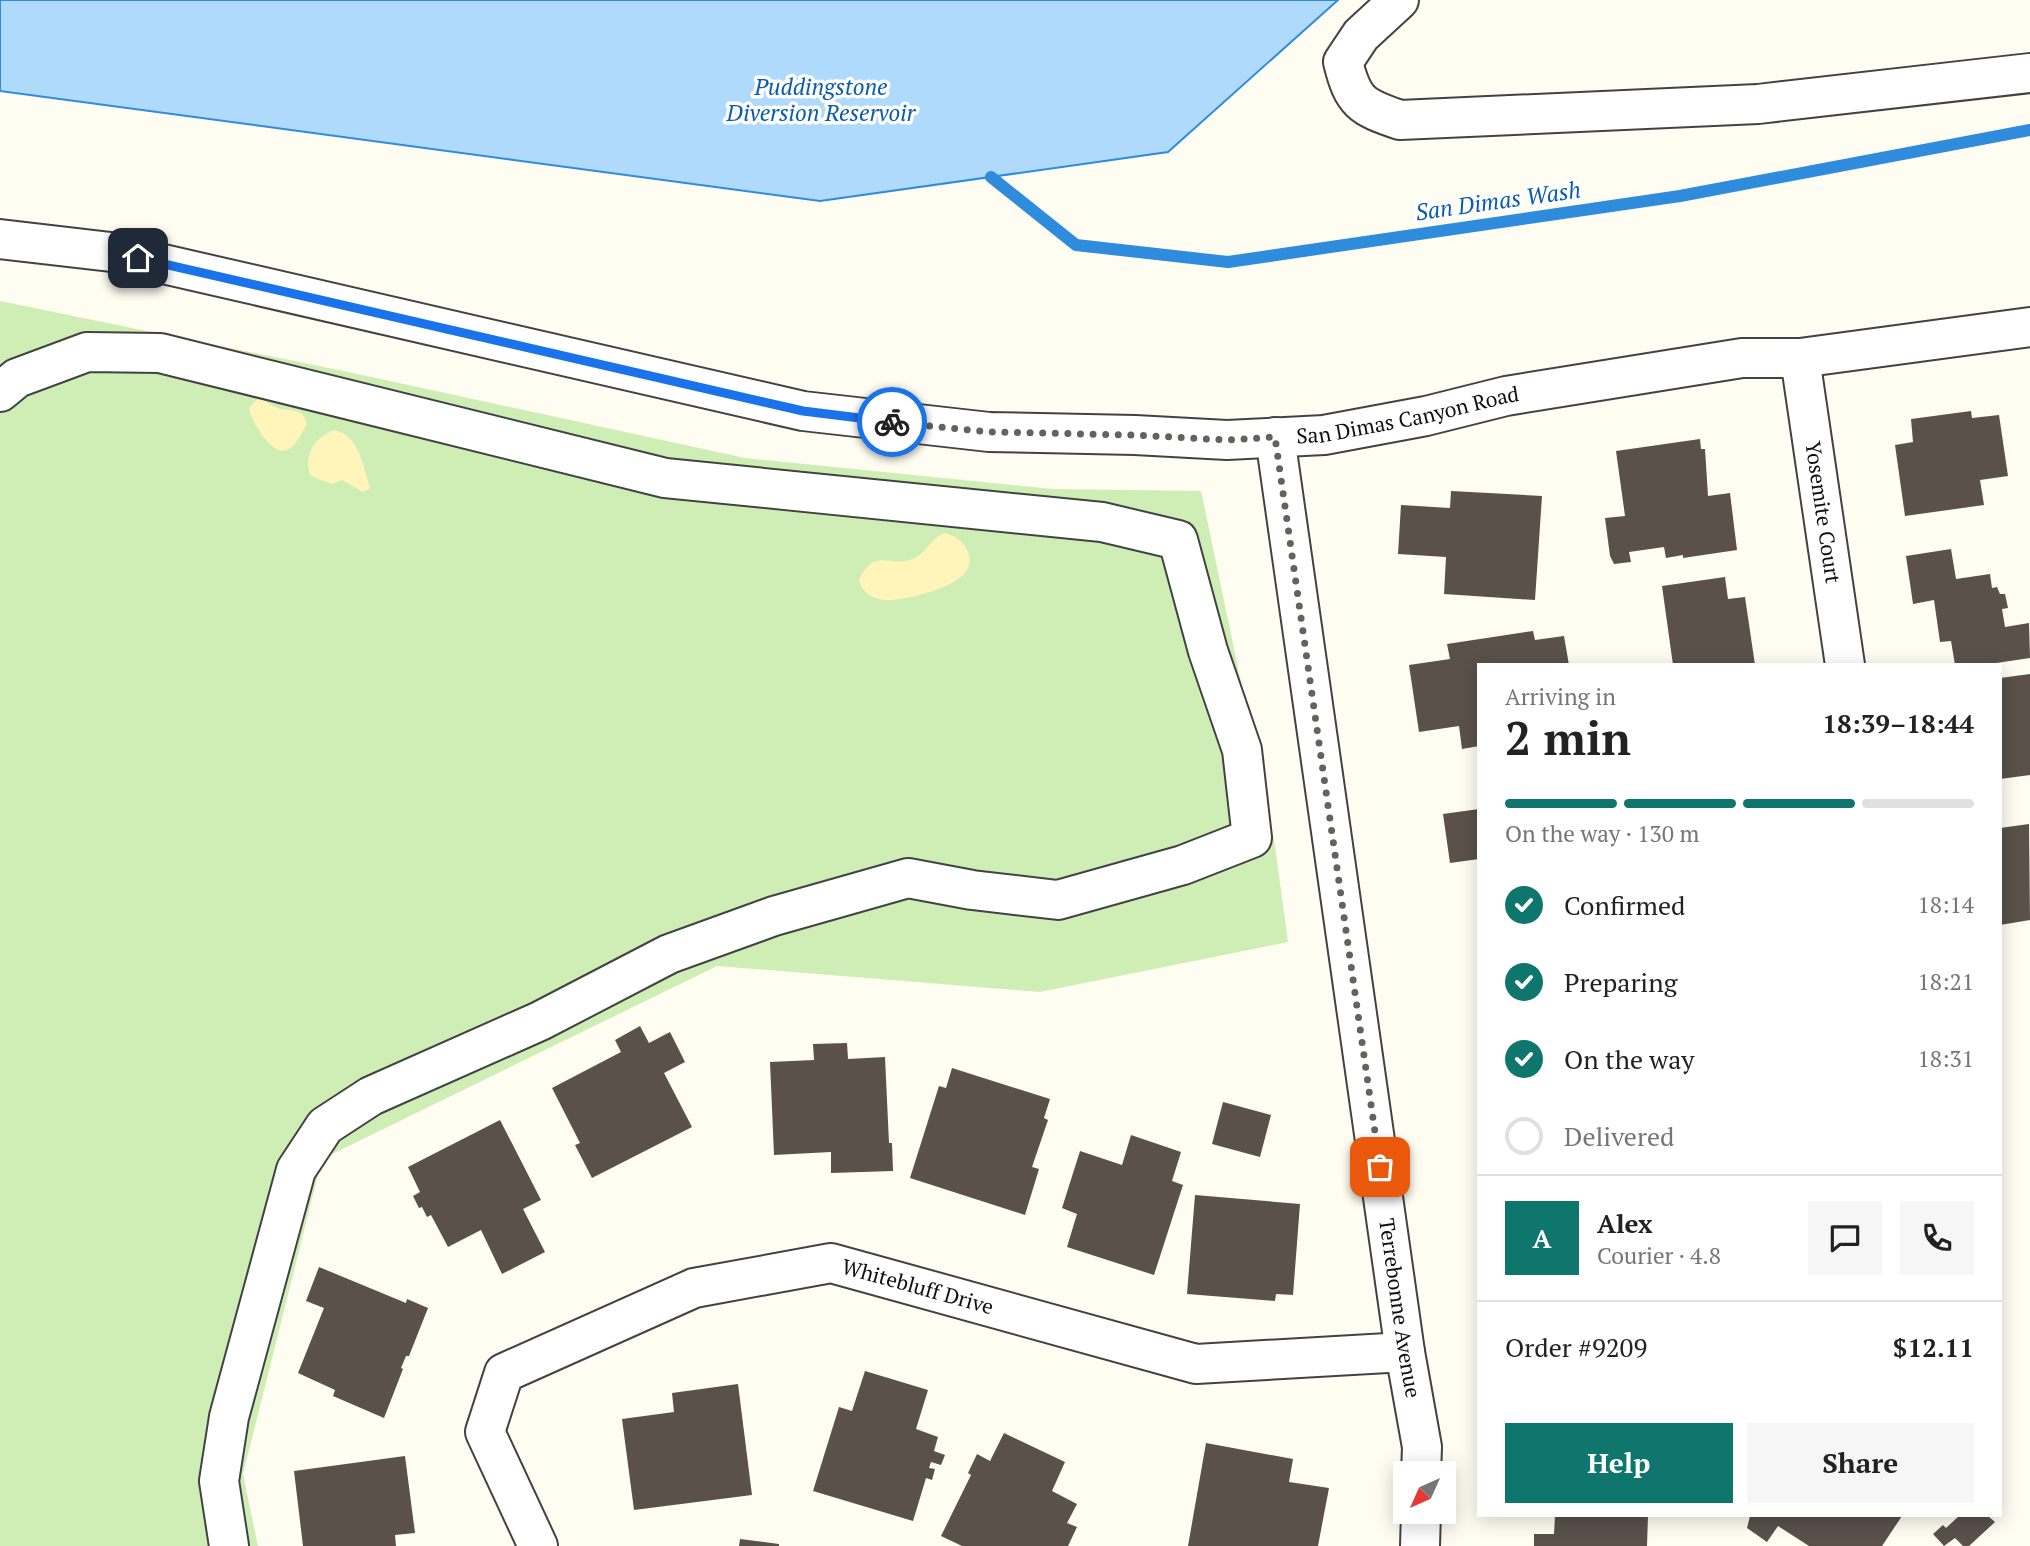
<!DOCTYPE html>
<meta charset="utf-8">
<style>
body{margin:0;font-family:"PT Serif",serif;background:#f6f6f6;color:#222;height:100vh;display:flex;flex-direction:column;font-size:26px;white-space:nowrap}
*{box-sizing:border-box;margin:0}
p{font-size:23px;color:#767676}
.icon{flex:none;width:38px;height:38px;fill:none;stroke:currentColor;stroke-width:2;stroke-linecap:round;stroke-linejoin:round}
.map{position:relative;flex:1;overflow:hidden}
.side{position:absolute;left:1477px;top:663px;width:525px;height:854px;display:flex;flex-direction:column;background:#fff;border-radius:0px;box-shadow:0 4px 18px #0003}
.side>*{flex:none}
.needle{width:46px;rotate:225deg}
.tools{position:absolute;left:1393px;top:1461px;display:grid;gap:14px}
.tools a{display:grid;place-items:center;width:63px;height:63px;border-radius:0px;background:#fff;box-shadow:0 4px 18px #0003;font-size:35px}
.pin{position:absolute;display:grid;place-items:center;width:60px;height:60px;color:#fff;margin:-30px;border-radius:14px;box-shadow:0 4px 10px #0006}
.courier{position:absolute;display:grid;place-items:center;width:70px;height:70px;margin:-35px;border:5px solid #1a73e8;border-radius:50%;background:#fff;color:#222;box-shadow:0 2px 9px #0007}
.summary em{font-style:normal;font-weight:700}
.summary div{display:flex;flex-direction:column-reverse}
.summary{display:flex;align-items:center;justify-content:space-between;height:119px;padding:0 28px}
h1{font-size:46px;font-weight:700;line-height:52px}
.bar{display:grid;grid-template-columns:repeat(4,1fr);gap:10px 7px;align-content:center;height:84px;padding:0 28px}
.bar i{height:9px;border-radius:5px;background:#e0e0e0}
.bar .current{background:#0f766e}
.bar p{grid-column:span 4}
.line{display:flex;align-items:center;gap:18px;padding:0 28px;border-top:2px solid #e0e0e0}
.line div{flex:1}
.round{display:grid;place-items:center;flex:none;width:74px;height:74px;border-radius:0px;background:#f6f6f6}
ol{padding:0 28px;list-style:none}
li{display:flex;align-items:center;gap:21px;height:77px}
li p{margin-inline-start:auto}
li .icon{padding:7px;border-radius:50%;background:#0f766e;color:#fff;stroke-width:4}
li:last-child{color:#767676}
li i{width:38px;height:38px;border:4px solid #e0e0e0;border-radius:50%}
.button{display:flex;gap:14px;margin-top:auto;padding:14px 28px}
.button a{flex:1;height:80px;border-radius:0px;background:#0f766e;color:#fff;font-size:28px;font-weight:700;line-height:80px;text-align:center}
.button a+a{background:#f6f6f6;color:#222}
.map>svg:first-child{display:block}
.green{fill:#cfeeb6}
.sand{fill:#fff4b9}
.water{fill:#b0dafc;stroke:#2f8bdb;stroke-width:2}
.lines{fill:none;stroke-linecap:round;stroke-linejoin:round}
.stream{stroke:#2f8bdb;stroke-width:12}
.building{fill:#59514a}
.minor-casing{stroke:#424242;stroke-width:42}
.minor{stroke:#fff;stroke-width:38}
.done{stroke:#63625e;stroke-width:7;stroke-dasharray:0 12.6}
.route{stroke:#1a73e8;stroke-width:9}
.labels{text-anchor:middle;stroke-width:7;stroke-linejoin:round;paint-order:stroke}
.street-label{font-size:21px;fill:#0f0f0f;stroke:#fff}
.water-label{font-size:23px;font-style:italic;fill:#0a5caf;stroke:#fff}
</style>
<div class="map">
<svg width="2030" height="1546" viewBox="0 0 2030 1546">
<rect width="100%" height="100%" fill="#fffdf1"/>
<!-- green -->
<polygon class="green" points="0,301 353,373 745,458 1053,489 1201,491 1274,839 1288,942 1040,992 717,966 322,1159 243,1474 258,1546 0,1546"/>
<!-- sand -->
<g class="sand">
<path d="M261,399C267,401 271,406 277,408C291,412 303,407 307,424C302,432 296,447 287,450C271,456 251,421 249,408L256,400Z"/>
<path d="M334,430C360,435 363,467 370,488L363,492L342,480L332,484L311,476C302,456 315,437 334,430Z"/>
<path d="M944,533C954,535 960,539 966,548C982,577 940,589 920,595C899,600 867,608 859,580C876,545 890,570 915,558C926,552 931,539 944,533Z"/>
</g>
<!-- water -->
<polygon class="water" points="0,0 1338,0 1168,152 820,201 0,91"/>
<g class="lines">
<!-- stream -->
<polyline class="stream" points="991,177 1076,245 1228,262 1680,196 2030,130"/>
</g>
<!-- building -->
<g class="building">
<polygon points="1971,411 1972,418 1999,415 2008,476 1980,480 1984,505 1905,516 1895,445 1913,442 1911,419"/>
<polygon points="1700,439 1701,449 1705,449 1708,496 1730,493 1737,550 1683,558 1683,555 1666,558 1664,547 1629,552 1631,562 1614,564 1610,556 1605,518 1625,516 1616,451"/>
<polygon points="1451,491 1542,496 1535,600 1444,594 1446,557 1398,554 1401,505 1450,508"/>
<polygon points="1951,549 1956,579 1990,574 1992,588 1997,587 2000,594 2005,594 2008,608 2002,609 2005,627 2029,623 2030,658 1983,665 1955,665 1951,641 1940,642 1934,600 1913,604 1906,556"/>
<polygon points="1725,577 1728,599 1745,597 1755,665 1673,665 1662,586"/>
<polygon points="1533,631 1535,640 1564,636 1569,665 1479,665 1479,746 1462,749 1459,726 1419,732 1409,665 1450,659 1447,644"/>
<polygon points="2030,674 2030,775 2000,779 2000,678"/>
<polygon points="1479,809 1479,859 1450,863 1443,814"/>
<polygon points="2029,824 2030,920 2000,925 2000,828"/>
<polygon points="640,1026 649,1043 670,1032 685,1062 664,1073 692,1127 592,1178 575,1145 580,1143 552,1088 621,1052 615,1040"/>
<polygon points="847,1043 848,1059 885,1057 889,1143 892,1143 893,1171 831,1173 831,1152 774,1155 770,1062 814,1060 813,1044"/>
<polygon points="952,1068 1050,1099 1044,1118 1048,1120 1032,1167 1039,1169 1025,1215 910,1178 939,1086 946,1088"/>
<polygon points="1223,1102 1271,1115 1260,1157 1212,1144"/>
<polygon points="500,1120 541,1200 523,1209 545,1252 502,1274 481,1230 448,1247 431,1215 427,1217 422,1207 419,1208 413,1196 420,1192 408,1167"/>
<polygon points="1131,1135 1181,1152 1172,1181 1183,1185 1154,1275 1067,1247 1077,1214 1062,1208 1080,1151 1122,1165"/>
<polygon points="1195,1195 1300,1204 1293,1295 1276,1294 1275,1301 1187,1294"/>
<polygon points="319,1267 406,1303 407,1299 428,1308 409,1356 406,1356 401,1368 403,1369 384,1418 333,1396 335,1390 298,1373 324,1308 306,1301"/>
<polygon points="865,1371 928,1390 916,1429 938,1437 934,1451 945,1455 941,1465 931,1462 929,1468 935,1469 932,1480 926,1478 913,1521 813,1491 839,1407 852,1411"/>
<polygon points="738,1384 752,1495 634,1510 622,1419 674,1412 672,1393"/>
<polygon points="1004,1433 1065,1462 1052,1491 1077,1504 1067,1523 1077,1527 1068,1546 962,1546 941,1536 971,1475 968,1473 977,1454 990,1461"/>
<polygon points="1206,1443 1293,1459 1289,1482 1329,1488 1318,1546 1188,1546"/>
<polygon points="405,1456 415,1533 395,1535 396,1546 303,1546 294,1471"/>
<polygon points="1555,1516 1648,1516 1647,1546 1534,1546 1534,1534 1554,1534"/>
<polygon points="1750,1516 1902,1516 1882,1546 1809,1546 1778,1526 1767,1542 1747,1528"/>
<polygon points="1959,1516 1988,1516 1995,1522 1969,1546 1963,1546 1955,1538 1944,1546 1933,1534 1943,1525 1946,1528"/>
<polygon points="740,1539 779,1544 779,1546 739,1546"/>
</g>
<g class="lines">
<defs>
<g id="minor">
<path d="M1399,0L1361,35L1343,62C1353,102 1361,107 1400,120L1758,104L2030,73"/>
<path id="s1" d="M0,239L111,252L803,411L989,432L1135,435L1227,440L1324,435L1426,416L1506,396L1742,358H1800L2030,327"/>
<path id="s2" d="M1800,358L1845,665"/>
<polyline points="0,392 17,378 87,352 160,353 665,478 1102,522 1178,540 1208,651 1242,750 1252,838 1183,865 1058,900 972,890 908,878 774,916 669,954 540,1021 371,1096 325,1126 296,1170 229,1417 219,1481 229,1546"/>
<path id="s3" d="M1275,437L1405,1352L1422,1447L1421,1474"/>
<path id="s4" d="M538,1546L485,1432L504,1373L694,1288L831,1263L1196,1364L1405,1352"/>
<polyline points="1420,1546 1421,1512"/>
</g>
</defs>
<!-- minor casing -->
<use href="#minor" class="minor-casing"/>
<!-- minor -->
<use href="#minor" class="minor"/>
</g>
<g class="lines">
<!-- done -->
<polyline class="done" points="892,422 989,432 1135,435 1227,440 1275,437 1380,1167"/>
<!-- route -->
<polyline class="route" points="138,258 803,411 892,422"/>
</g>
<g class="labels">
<!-- street labels -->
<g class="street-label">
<text dy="7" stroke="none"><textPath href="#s1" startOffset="1430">San Dimas Canyon Road</textPath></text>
<text dy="7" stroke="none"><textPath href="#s2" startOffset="156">Yosemite Court</textPath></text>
<text dy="7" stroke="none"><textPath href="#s4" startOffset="625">Whitebluff Drive</textPath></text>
<text dy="7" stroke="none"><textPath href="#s3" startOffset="880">Terrebonne Avenue</textPath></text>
</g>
<!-- water labels -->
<g class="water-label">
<text x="821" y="95">Puddingstone<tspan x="821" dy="26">Diversion Reservoir</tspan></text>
<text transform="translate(1498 201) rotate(-8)" y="8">San Dimas Wash</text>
</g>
</g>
</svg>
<div class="tools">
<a><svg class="needle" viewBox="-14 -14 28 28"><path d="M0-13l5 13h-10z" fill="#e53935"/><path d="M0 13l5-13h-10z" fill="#767676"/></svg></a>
</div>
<div class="pin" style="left:1380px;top:1167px;background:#ea580c"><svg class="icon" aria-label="bag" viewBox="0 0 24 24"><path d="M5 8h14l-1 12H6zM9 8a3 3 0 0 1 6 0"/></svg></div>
<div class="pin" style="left:138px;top:258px;background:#1f2937"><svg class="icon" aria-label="home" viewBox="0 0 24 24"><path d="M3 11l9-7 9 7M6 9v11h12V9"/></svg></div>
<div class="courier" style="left:892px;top:422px"><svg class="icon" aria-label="bike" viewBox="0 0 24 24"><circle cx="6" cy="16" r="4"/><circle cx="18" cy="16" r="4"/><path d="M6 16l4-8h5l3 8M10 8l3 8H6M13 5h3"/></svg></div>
<section class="side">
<div class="summary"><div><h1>2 min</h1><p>Arriving in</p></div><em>18:39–18:44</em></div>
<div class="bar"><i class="current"></i><i class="current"></i><i class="current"></i><i></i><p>On the way · 130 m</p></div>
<ol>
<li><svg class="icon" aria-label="check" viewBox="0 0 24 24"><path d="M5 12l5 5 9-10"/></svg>Confirmed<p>18:14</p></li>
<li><svg class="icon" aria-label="check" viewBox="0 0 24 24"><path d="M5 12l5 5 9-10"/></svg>Preparing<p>18:21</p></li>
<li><svg class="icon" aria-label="check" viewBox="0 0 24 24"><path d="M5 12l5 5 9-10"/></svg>On the way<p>18:31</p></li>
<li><i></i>Delivered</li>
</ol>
<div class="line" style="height:126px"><b class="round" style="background:#0f766e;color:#fff">A</b><div><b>Alex</b><p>Courier · 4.8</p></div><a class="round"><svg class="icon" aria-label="chat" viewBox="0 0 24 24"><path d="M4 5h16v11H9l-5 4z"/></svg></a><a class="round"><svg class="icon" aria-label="phone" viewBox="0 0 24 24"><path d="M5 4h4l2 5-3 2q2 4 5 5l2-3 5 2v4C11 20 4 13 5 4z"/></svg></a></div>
<div class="line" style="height:91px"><div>Order #9209</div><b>$12.11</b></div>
<div class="button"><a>Help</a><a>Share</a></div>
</section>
</div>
